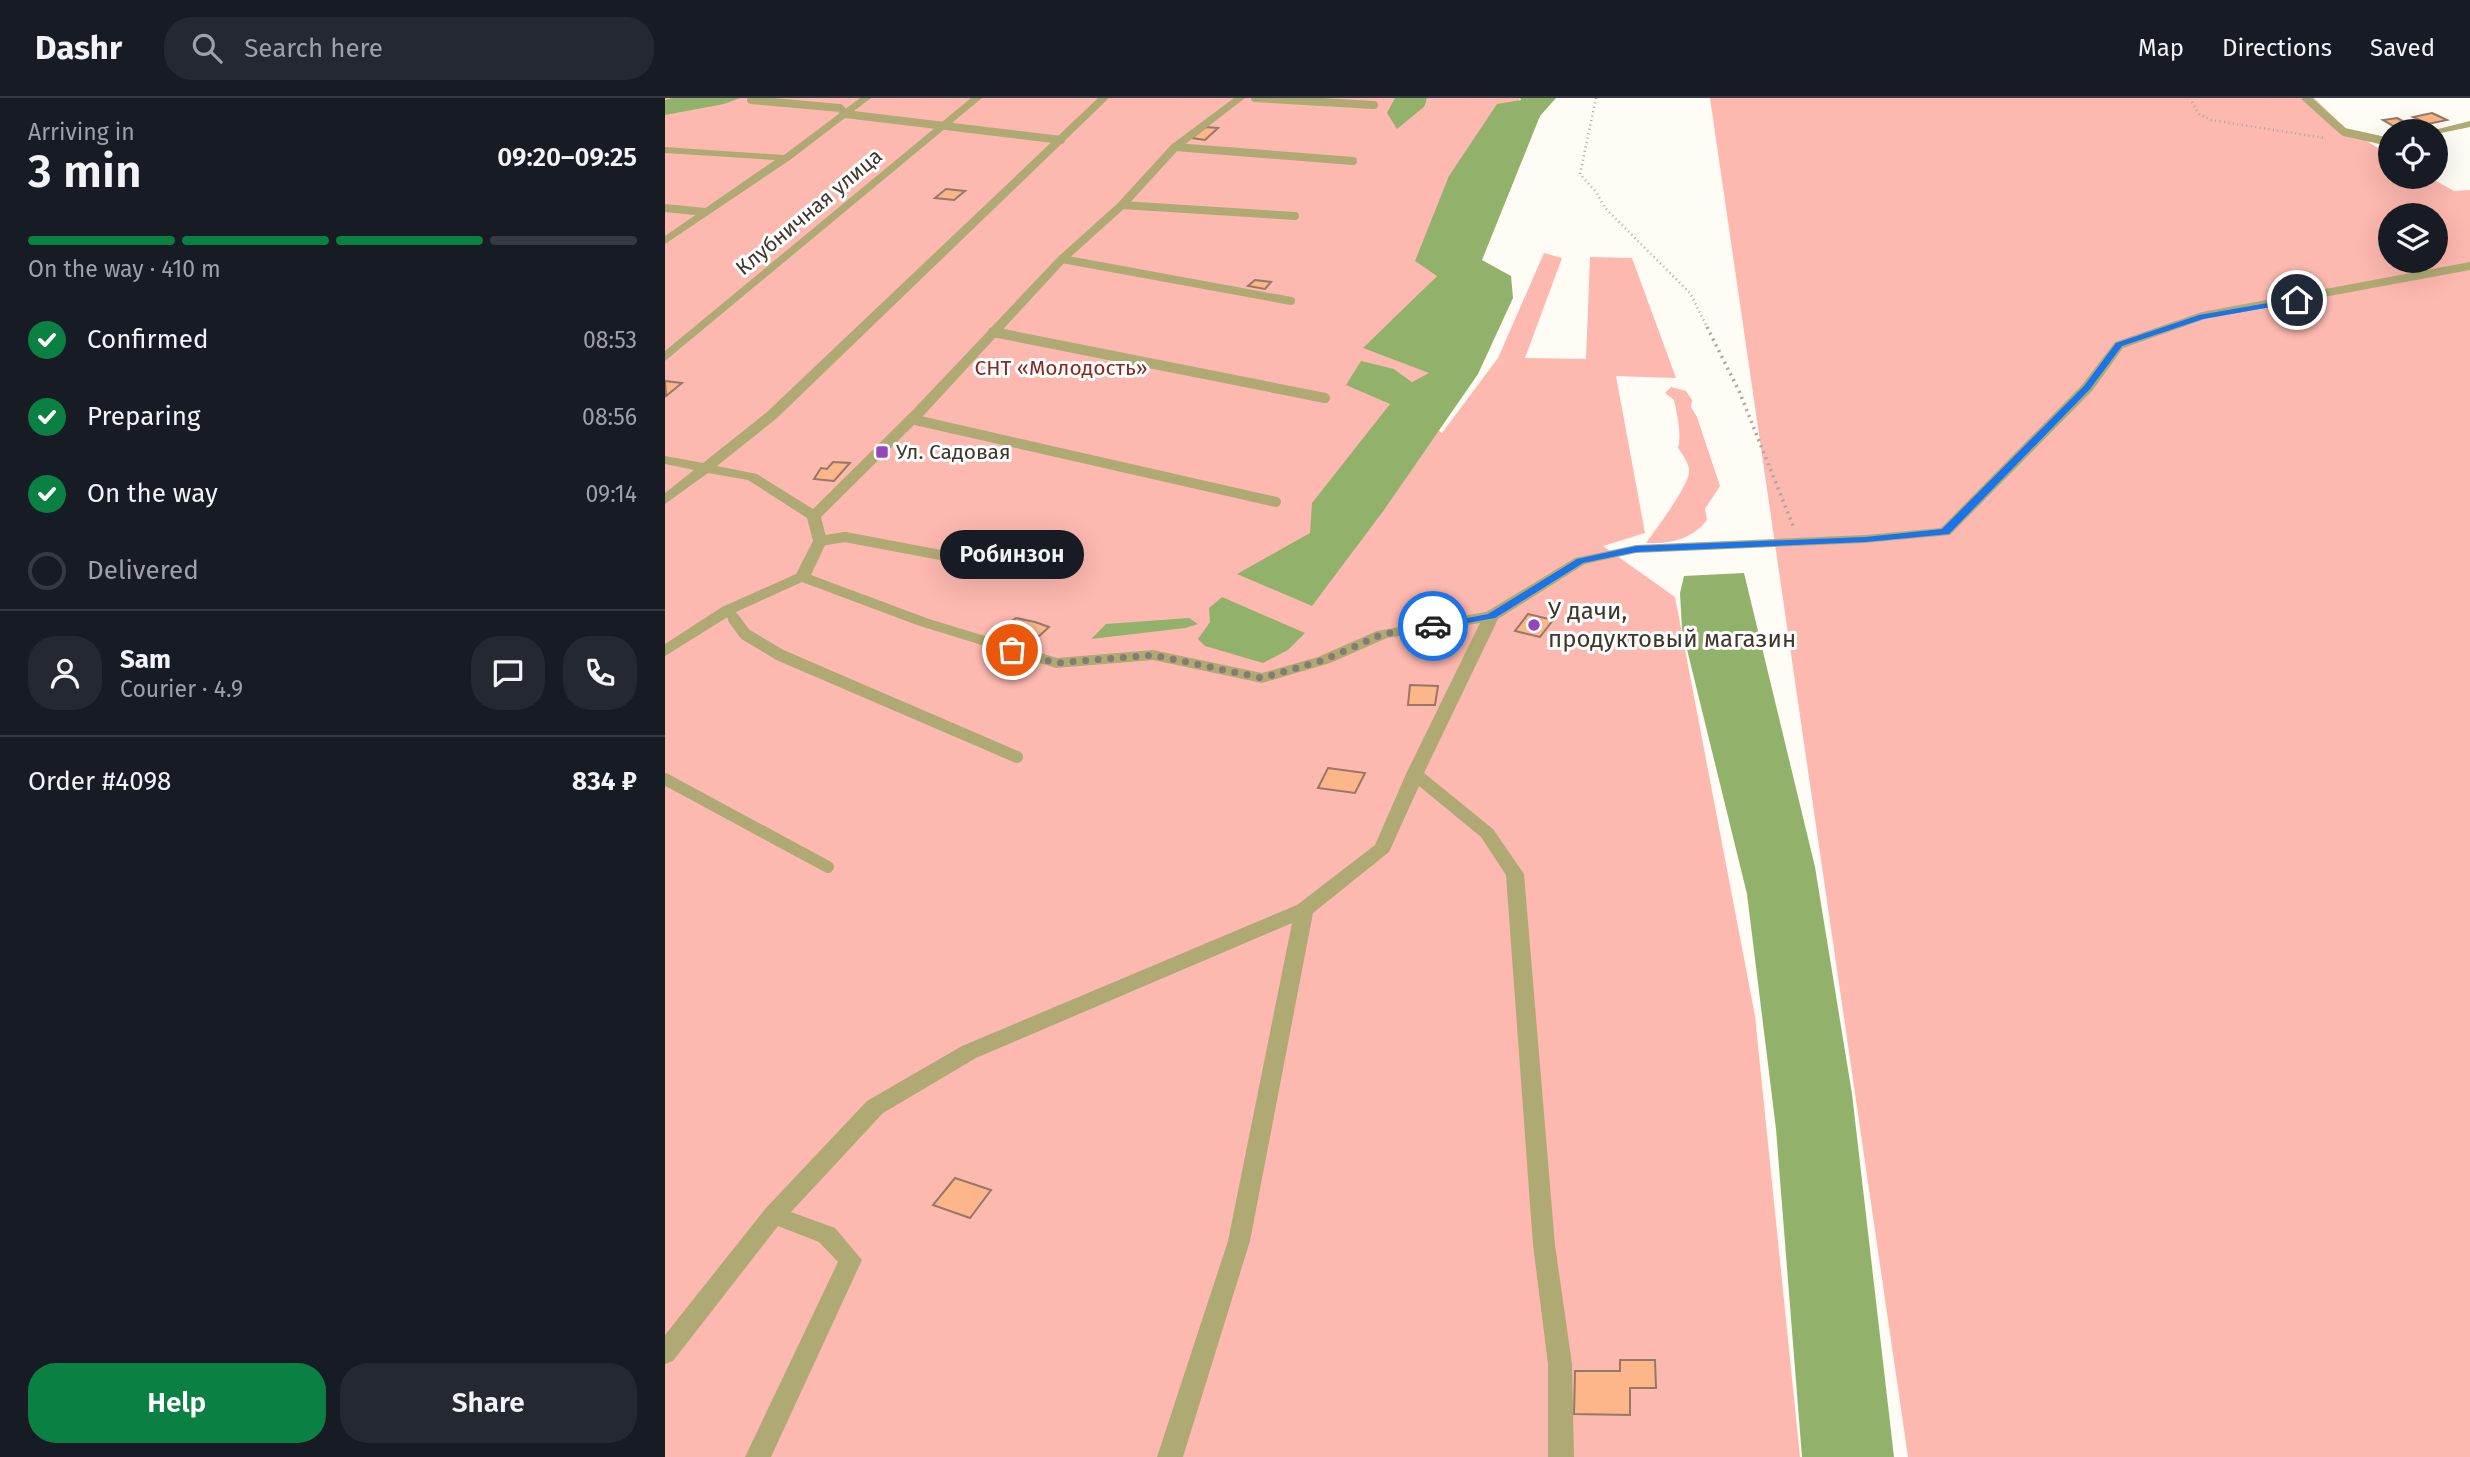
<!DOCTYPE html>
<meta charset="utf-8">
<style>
body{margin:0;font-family:"Fira Sans",sans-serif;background:#242831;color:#f1f3f6;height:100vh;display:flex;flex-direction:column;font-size:26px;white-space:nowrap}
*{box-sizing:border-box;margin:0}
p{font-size:23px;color:#9ea1a6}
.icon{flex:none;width:38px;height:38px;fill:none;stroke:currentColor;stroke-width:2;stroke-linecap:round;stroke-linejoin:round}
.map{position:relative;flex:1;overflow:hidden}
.sheet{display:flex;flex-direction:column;background:#171b24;width:665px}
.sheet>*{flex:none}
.tools{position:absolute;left:1713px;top:21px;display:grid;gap:14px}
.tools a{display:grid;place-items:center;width:70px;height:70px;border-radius:50%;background:#171b24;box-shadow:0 7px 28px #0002;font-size:35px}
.pin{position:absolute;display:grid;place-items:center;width:60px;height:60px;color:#fff;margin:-30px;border:4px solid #fff;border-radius:50%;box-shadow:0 2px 7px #0007}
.courier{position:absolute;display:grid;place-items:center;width:70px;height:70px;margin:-35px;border:5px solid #1a73e8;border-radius:50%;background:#fff;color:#222;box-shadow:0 2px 9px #0007}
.bubble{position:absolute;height:49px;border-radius:24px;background:#171b24;box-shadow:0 7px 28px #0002;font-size:23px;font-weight:600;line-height:49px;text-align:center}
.summary em{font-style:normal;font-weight:600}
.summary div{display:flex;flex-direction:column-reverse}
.summary{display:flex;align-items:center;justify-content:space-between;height:119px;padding:0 28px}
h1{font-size:46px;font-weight:600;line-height:52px}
.bar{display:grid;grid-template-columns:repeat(4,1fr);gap:10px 7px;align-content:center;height:84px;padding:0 28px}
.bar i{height:9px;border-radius:5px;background:#363941}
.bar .active{background:#0b8043}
.bar p{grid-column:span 4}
.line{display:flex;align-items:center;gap:18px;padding:0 28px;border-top:2px solid #363941}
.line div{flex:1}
.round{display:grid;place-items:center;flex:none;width:74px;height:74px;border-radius:28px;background:#242831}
ol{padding:0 28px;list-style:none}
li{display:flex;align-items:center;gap:21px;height:77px}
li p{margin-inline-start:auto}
li .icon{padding:7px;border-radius:50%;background:#0b8043;color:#fff;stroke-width:4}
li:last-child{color:#9ea1a6}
li i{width:38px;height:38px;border:4px solid #363941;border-radius:50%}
.cta{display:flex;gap:14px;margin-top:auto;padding:14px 28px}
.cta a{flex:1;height:80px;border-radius:28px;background:#0b8043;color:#fff;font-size:28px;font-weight:600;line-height:80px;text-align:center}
.cta a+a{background:#242831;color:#f1f3f6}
header{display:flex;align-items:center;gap:42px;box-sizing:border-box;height:98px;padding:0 35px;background:#171b24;border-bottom:2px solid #363941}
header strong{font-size:33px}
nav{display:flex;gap:38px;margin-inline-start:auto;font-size:24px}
.search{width:490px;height:63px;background:#242831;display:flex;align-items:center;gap:18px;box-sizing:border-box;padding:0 24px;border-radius:28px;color:#9ea1a6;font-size:26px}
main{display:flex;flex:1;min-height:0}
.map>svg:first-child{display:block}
.green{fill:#fdb8af;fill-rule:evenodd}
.water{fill:#92b26c}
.building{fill:#fdb689;stroke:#967866;stroke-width:2}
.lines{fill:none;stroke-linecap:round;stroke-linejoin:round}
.path-far1{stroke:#aca69d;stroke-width:2.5;stroke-dasharray:1 3.5;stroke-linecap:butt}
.path{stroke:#aca69d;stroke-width:3.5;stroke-dasharray:2 4.5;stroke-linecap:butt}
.service-far2{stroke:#afaa74;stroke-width:8}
.service-far1{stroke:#afaa74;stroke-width:10}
.service{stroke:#afaa74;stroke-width:12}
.minor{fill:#afaa74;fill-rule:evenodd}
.route{fill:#1a73e8}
.done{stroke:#827c72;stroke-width:7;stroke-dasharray:0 12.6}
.poi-dot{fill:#9347b9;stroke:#fff;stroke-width:2.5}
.labels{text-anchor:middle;stroke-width:6;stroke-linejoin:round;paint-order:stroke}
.far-street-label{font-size:21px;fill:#3f372b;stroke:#fff}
.far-park-label{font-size:21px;fill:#872821;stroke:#fff}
.far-poi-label{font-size:21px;fill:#3f372b;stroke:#fff;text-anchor:start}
.poi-label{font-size:24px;fill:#3f372b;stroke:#fff;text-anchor:start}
</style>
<header>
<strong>Dashr</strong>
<div class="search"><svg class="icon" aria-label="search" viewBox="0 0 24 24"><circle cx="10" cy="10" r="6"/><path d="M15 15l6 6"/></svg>Search here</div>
<nav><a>Map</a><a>Directions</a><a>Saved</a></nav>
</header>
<main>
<section class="sheet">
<div class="summary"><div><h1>3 min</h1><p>Arriving in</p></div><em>09:20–09:25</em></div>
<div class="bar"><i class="active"></i><i class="active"></i><i class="active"></i><i></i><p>On the way · 410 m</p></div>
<ol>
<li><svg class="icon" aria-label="check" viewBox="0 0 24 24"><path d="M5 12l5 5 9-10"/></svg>Confirmed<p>08:53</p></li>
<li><svg class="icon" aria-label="check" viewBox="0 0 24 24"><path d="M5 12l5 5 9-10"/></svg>Preparing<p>08:56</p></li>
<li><svg class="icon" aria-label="check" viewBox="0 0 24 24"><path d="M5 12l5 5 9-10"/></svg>On the way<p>09:14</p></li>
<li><i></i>Delivered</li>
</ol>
<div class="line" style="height:126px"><a class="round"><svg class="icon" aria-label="person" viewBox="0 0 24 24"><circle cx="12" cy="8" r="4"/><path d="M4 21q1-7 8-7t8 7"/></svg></a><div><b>Sam</b><p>Courier · 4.9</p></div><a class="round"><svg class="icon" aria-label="chat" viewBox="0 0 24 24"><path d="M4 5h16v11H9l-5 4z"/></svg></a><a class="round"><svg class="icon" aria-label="phone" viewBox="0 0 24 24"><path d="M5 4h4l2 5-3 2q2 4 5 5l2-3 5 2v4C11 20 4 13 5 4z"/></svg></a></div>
<div class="line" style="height:91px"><div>Order #4098</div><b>834 ₽</b></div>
<div class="cta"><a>Help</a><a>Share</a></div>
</section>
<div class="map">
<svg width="1805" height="1359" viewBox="0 0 1805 1359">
<rect width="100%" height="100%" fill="#fffbf5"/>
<!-- green -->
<g class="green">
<polygon points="0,0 734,0 760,9 762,0 855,0 772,178 699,250 765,275 747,284 729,271 725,306 753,318 777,335 833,260 879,155 897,160 860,260 921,261 925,159 967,160 1011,280 951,278 980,435 938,448 1010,499 1090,918 1135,1359 0,1359"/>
<path d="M1045,0H1649L1681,31L1725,57L1726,79H1764L1789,93L1805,92V1359H1243ZM1726,117H1771V163H1726Z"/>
<path d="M1006,289L1021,293L1027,302L1026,309L1032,319L1055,388L1040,411L1042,422C1026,442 1005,446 981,445C991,431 1022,390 1024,375C1025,366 1018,357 1013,350C1017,336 1012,316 1009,302L1000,295Z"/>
</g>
<!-- water -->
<g class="water">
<polygon points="8,0 75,0 59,6 0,17 0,2"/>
<polygon points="730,0 762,0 760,8 732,31 722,15"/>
<polygon points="855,0 891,0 875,18 817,162 846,178 848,200 813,276 719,412 647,508 572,476 645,435 647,405 725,306 681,287 696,263 729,271 747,284 764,275 698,250 772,178 750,163 784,78 832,6 856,2"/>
<polygon points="1079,475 1150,769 1187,996 1229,1359 1137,1359 1111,1031 1082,796 1017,531 1015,495 1019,478"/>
<polygon points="557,499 640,535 623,552 598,565 540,548 533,541 545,524 544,510"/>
<polygon points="524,520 533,526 520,530 426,541 441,526"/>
</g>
<!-- building -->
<g class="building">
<polygon points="1767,15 1782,22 1763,26 1748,19"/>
<polygon points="1732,20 1745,27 1730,29 1718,22"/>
<polygon points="541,29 553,30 540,42 527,40"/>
<polygon points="281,91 300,93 289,102 270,100"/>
<polygon points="590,182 606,184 600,191 583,188"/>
<polygon points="0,283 17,285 1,298"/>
<polygon points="168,364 185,365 169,383 149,381 156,370 162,371"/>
<polygon points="863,516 888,522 875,539 850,533"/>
<polygon points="351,520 370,524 384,529 372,540 339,529"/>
<polygon points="745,587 773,588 770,607 743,607"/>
<polygon points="663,670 700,675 690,695 653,690"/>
<polygon points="290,1080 326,1092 305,1120 268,1107"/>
<polygon points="955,1262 990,1262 991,1290 965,1290 965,1317 909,1316 910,1273 955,1273"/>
</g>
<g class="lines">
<!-- path-far1 -->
<g class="path-far1">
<polyline points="931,0 915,76 931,94 940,110 1025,195 1043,231"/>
<polyline points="1527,4 1534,16 1546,22 1660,40"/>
</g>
<!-- path -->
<polyline class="path" points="1042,229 1074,293 1129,430"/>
<!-- service-far2 -->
<g class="service-far2">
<polyline points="590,0 709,7"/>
<polyline points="1641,0 1679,34 1720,43"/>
<polyline points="86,2 175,10 180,16 396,42"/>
<polyline points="510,49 688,63"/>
<polyline points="457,107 630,118"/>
<polyline points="0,110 40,114"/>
<polyline points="397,161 626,203"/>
</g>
<!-- service-far1 -->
<g class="service-far1">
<polyline points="328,234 660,300"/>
<polyline points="246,321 611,404"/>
<polyline points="155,443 180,439 355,472"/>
<polyline points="63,512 70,522"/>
</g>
<!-- service -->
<g class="service">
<polyline points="69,521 80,536 115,557 352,659"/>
<polyline points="0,681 163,769"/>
</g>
<!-- minor -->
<g class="minor">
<polygon points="195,0 206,0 125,62 0,146 0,138 110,62 0,55 0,49 119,57"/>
<polygon points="306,0 317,0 0,263 0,253"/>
<polygon points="433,0 444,0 112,320 52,368 92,376 148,411 249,311 393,159 453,105 506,47 569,0 580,0 514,51 461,109 401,163 259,317 156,419 162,443 146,477 264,521 392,560 488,552 597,575 653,559 712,533 821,514 910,460 971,447 1200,437 1276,430 1417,287 1450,244 1537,214 1805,164 1805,172 1540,221 1458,250 1427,293 1285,437 1200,445 971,455 920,466 833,521 759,675 828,731 859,776 890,1147 907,1266 909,1359 883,1359 883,1266 868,1147 841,777 816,739 754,688 724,754 648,815 585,1143 518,1359 492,1359 563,1143 627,825 311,960 218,1015 126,1114 170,1130 197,1162 106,1359 80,1359 173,1164 154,1144 113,1128 8,1263 0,1266 0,1237 101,1110 202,1003 297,948 632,807 710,747 741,676 815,525 722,540 665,565 597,585 488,562 391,570 252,527 137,484 69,515 0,558 0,546 57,509 131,476 148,443 142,420 83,382 43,375 0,406 0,395 29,372 0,366 0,358 38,365 102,314"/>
<polygon points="1805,23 1805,29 1771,36 1771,33 1765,33"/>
<polygon points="1726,39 1726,45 1715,43 1716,41"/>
</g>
</g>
<!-- route -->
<polygon class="route" points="1632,200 1634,204 1538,221 1457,248 1425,291 1284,436 1200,444 971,454 918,465 830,520 768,531 763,528 823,516 912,461 971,448 1200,439 1277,431 1419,288 1451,245 1534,217"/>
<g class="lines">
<!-- done -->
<polyline class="done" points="347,552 391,565 488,557 597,580 659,562 718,536 768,528"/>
</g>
<!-- markers -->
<g class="poi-dot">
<rect x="210" y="347" width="14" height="14" rx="3.5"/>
<circle cx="869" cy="527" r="7"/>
</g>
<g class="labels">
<!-- far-street labels -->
<g class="far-street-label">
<text transform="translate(144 114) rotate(-40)" y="7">Клубничная улица</text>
</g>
<!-- far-park labels -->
<g class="far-park-label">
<text x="396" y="277">СНТ «Молодость»</text>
</g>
<!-- far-poi labels -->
<g class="far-poi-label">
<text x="231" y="361">Ул. Садовая</text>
</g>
<!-- poi labels -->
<g class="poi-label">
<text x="883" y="521">У дачи,<tspan x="883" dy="28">продуктовый магазин</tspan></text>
</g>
</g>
</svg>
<div class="tools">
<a><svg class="icon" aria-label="locate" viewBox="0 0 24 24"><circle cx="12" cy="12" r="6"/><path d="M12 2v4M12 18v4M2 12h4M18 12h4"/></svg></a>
<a><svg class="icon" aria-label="layers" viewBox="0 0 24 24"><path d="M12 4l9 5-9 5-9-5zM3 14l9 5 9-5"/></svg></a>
</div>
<div class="pin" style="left:347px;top:552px;background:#ea580c"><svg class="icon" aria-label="bag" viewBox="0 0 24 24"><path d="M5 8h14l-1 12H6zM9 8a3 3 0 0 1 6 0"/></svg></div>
<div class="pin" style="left:1632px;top:202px;background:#1f2937"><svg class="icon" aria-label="home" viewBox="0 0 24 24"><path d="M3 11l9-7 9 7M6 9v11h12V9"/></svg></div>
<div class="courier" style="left:768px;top:528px"><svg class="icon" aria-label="car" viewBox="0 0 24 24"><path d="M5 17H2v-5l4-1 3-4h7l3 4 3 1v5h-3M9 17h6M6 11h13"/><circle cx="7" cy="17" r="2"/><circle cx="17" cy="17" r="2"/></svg></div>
<div class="bubble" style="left:275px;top:432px;width:144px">Робинзон</div>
</div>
</main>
